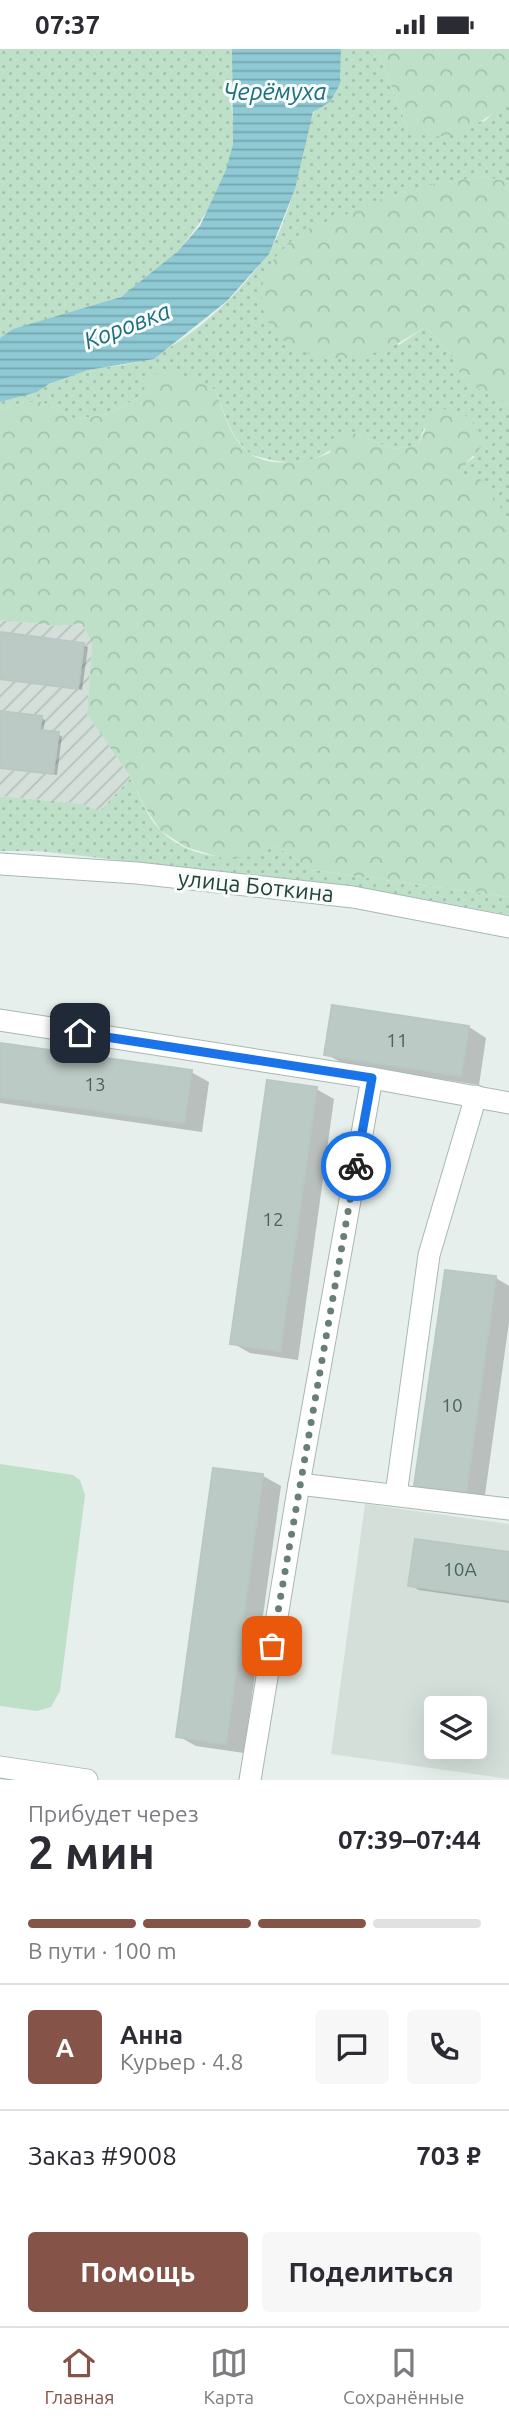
<!DOCTYPE html>
<html lang="ru">
<meta charset="utf-8">
<style>
body{margin:0;font-family:Ubuntu,sans-serif;background:#f7f7f7;color:#2b2b33;height:100vh;display:flex;flex-direction:column;font-size:26px;white-space:nowrap}
*{box-sizing:border-box;margin:0}
p{font-size:23px;color:#7c7c81}
.icon{flex:none;width:38px;height:38px;fill:none;stroke:currentColor;stroke-width:2;stroke-linecap:round;stroke-linejoin:round}
.map{position:relative;height:1731px;overflow:hidden}
.details{display:flex;flex-direction:column;background:#fff;flex:1}
.details>*{flex:none}
.buttons{position:absolute;left:424px;top:1647px;display:grid;gap:14px}
.buttons a{display:grid;place-items:center;width:63px;height:63px;border-radius:7px;background:#fff;box-shadow:0 7px 28px #0002;font-size:35px}
.pin{position:absolute;display:grid;place-items:center;width:60px;height:60px;color:#fff;margin:-30px;border-radius:14px;box-shadow:0 4px 10px #0006}
.courier{position:absolute;display:grid;place-items:center;width:70px;height:70px;margin:-35px;border:5px solid #1a73e8;border-radius:50%;background:#fff;color:#222;box-shadow:0 2px 9px #0007}
.headline em{font-style:normal;font-weight:700}
.headline div{display:flex;flex-direction:column-reverse}
.headline{display:flex;align-items:center;justify-content:space-between;height:119px;padding:0 28px}
h1{font-size:46px;font-weight:700;line-height:52px}
.bar{display:grid;grid-template-columns:repeat(4,1fr);gap:10px 7px;align-content:center;height:84px;padding:0 28px}
.bar i{height:9px;border-radius:5px;background:#e1e1e2}
.bar .active{background:#855347}
.bar p{grid-column:span 4}
.line{display:flex;align-items:center;gap:18px;padding:0 28px;border-top:2px solid #e1e1e2}
.line div{flex:1}
.round{display:grid;place-items:center;flex:none;width:74px;height:74px;border-radius:7px;background:#f7f7f7}
.button{display:flex;gap:14px;margin-top:auto;padding:14px 28px}
.button a{flex:1;height:80px;border-radius:7px;background:#855347;color:#fff;font-size:28px;font-weight:700;line-height:80px;text-align:center}
.button a+a{background:#f7f7f7;color:#2b2b33}
.status{display:flex;justify-content:space-between;align-items:center;height:49px;padding:0 35px;background:#fff;direction:ltr}
.status svg{height:19px;fill:currentColor}
.menu{display:flex;justify-content:space-around;align-items:center;height:98px;border-top:2px solid #e1e1e2;background:#fff;font-size:19px;color:#7c7c81}
.menu a{display:grid;justify-items:center;gap:4px}
.menu .active{color:#855347}
.map>svg:first-child{display:block}
.built{fill:#d4dfda;fill-rule:evenodd}
.industrial{fill:url(#industrial-furrows)}
.grass{fill:url(#grass-dots)}
.forest{fill:url(#forest-crowns)}
.pitch{fill:#bfe0c8}
.water{fill:url(#water-rules)}
.shadow{fill:#0003}
.building{fill:#bbcac4;stroke:#b8c9c2;stroke-width:2}
.lines{fill:none;stroke-linecap:round;stroke-linejoin:round}
.minor-casing{stroke:#a8b8b2;stroke-width:23}
.minor{stroke:#fff;stroke-width:21}
.done{stroke:#687f78;stroke-width:7;stroke-dasharray:0 12.6}
.route{stroke:#1a73e8;stroke-width:9}
.labels{text-anchor:middle;stroke-width:6;stroke-linejoin:round;paint-order:stroke}
.number-label{font-size:19px;fill:#4a645c}
.street-label{font-size:23px;fill:#24423a;stroke:#f7fbf9}
.water-label{font-size:24px;font-style:italic;fill:#1c6f80;stroke:#f7fbf9}
</style>
<div class="status"><b>07:37</b><svg viewBox="0 0 49 12"><path d="M0 12V9h3v3zM5 12V6h3v6zM10 12V3h3v9zM15 12V0h3v12zM26 1h20v11H26zM47 4h2v5h-2z"/></svg></div>
<div class="map">
<svg width="509" height="1731" viewBox="0 0 509 1731">
<defs>
<pattern id="industrial-furrows" width="10" height="10" patternUnits="userSpaceOnUse" patternTransform="scale(1.75)"><rect width="10" height="10" fill="#d4dfda"/><path d="M-1 1l2-2M0 10L10 0M9 11l2-2" fill="none" stroke="#b6c1bc"/></pattern>
<pattern id="grass-dots" width="8" height="8" patternUnits="userSpaceOnUse" patternTransform="scale(1.75)"><rect width="8" height="8" fill="#bfe0c8"/><path d="M2 2h.1M6 6h.1" fill="none" stroke="#a4c1ad" stroke-width="1.8" stroke-linecap="round"/></pattern>
<pattern id="forest-crowns" width="20" height="18" patternUnits="userSpaceOnUse" patternTransform="scale(1.75)"><rect width="20" height="18" fill="#bfe0c8"/><path d="M2 6a3 3 0 1 1 6 0M12 15a3 3 0 1 1 6 0" fill="none" stroke="#a4c1ad"/></pattern>
<pattern id="water-rules" width="6" height="5" patternUnits="userSpaceOnUse" patternTransform="scale(1.75)"><rect width="6" height="5" fill="#8ec9d4"/><path d="M0 2.5h6" fill="none" stroke="#74a5ad"/></pattern>
</defs>
<rect width="100%" height="100%" fill="#e6efeb"/>
<!-- built -->
<path class="built" d="M365,1455L509,1475V1730L331,1705ZM436,1659H474V1698H436Z"/>
<!-- industrial -->
<polygon class="industrial" points="0,571 58,577 82,575 92,594 87,665 131,729 100,763 82,755 0,747"/>
<!-- grass -->
<g class="grass">
<path d="M0,0H232C235,17 231,31 231,47C231,64 235,78 233,95C225,151 171,224 120,248C90,262 45,274 13,280L0,289Z"/>
<path d="M341,0H377L408,80L485,72L500,57L509,54V133L481,127L402,143L304,183L399,296L425,278L449,303L464,331L509,356V471L463,425L466,414L475,408L424,379L418,396L393,400L351,383C325,409 306,419 268,410C262,408 253,408 248,403C230,386 224,363 215,340L143,346L108,365L75,370L42,353H24L0,361V353C30,345 55,332 84,322C101,317 120,318 137,313C186,300 262,227 281,179C286,166 291,152 295,139C299,124 308,70 315,62C322,53 332,44 340,35Z"/>
<path d="M131,729C139,746 146,767 160,781C190,812 240,814 276,797L312,821L509,848V866L352,837L38,802H0V747L82,755L100,762Z"/>
</g>
<!-- forest -->
<g class="forest">
<polygon points="377,0 509,0 509,54 461,85 433,88 408,80"/>
<path d="M481,127L509,133V356L464,332L449,303L425,278C404,291 383,305 357,308C271,321 221,238 303,183C314,176 330,172 342,167C362,159 382,149 402,143C427,135 455,132 481,127Z"/>
<path d="M169,322L215,340C223,362 230,389 249,404C269,420 309,413 330,404L332,390L351,383L393,400L418,396L435,360C466,360 470,368 486,393L466,414L463,425L482,431L509,471V848L312,821L276,797L255,807L225,810L186,798L161,782L144,757L131,729L87,665L92,594L82,575L58,577L0,571V361L24,353H42L76,370L108,365L143,346L147,327Z"/>
</g>
<!-- pitch -->
<polygon class="pitch" points="0,1415 73,1426 80,1431 85,1446 60,1642 51,1658 37,1662 0,1657"/>
<!-- water -->
<polygon class="water" points="232,0 341,0 340,35 330,53 313,63 295,140 269,205 227,252 154,310 88,321 49,335 37,343 0,353 0,289 13,280 121,248 177,203 200,177 226,121 233,95"/>
<!-- shadow -->
<g class="shadow">
<polygon points="0,584 88,598 82,641 0,630"/>
<polygon points="0,664 41,669 45,671 43,683 62,687 57,726 0,719"/>
<polygon points="469,978 486,989 479,1036 344,1015 326,1005"/>
<polygon points="0,996 191,1023 209,1033 202,1083 0,1054"/>
<polygon points="316,1040 334,1050 298,1311 250,1304 232,1294"/>
<polygon points="446,1223 496,1229 509,1237 509,1273 484,1453 434,1447 416,1437"/>
<polygon points="215,1421 263,1427 281,1437 244,1704 196,1697 178,1687"/>
<polygon points="509,1505 509,1554 419,1541 410,1536"/>
</g>
<!-- building -->
<g class="building">
<polygon points="0,583 84,594 78,640 0,630"/>
<polygon points="0,662 42,667 40,681 59,683 53,725 0,719"/>
<polygon points="332,956 469,977 461,1027 324,1006"/>
<polygon points="0,994 192,1021 184,1074 0,1048"/>
<polygon points="267,1031 317,1038 280,1302 230,1295"/>
<polygon points="445,1221 496,1227 466,1444 414,1437"/>
<polygon points="213,1419 263,1425 226,1695 176,1688"/>
<polygon points="415,1490 509,1503 509,1551 408,1537"/>
</g>
<g class="lines">
<defs>
<g id="minor">
<polyline points="0,815 137,824 353,848 509,878"/>
<polyline points="0,971 372,1029 509,1054"/>
<polyline points="299,1435 372,1029"/>
<polyline points="396,1446 429,1206 476,1047"/>
<polyline points="0,1718 87,1731"/>
<polyline points="250,1731 299,1435 509,1460"/>
</g>
</defs>
<!-- minor casing -->
<use href="#minor" class="minor-casing"/>
<!-- minor -->
<use href="#minor" class="minor"/>
</g>
<g class="lines">
<!-- done -->
<polyline class="done" points="272,1597 356,1117"/>
<!-- route -->
<polyline class="route" points="80,984 372,1029 356,1117"/>
</g>
<g class="labels">
<!-- number labels -->
<g class="number-label">
<text x="397" y="998">11</text>
<text x="95" y="1042">13</text>
<text x="273" y="1177">12</text>
<text x="452" y="1363">10</text>
<text x="460" y="1527">10А</text>
</g>
<!-- street labels -->
<g class="street-label">
<text transform="translate(256 837) rotate(6)" y="8">улица Боткина</text>
</g>
<!-- water labels -->
<g class="water-label">
<text x="275" y="51">Черёмуха</text>
<text transform="translate(127 277) rotate(-21)" y="8">Коровка</text>
</g>
</g>
</svg>
<div class="buttons">
<a><svg class="icon" aria-label="layers" viewBox="0 0 24 24"><path d="M12 4l9 5-9 5-9-5zM3 14l9 5 9-5"/></svg></a>
</div>
<div class="pin" style="left:272px;top:1597px;background:#ea580c"><svg class="icon" aria-label="bag" viewBox="0 0 24 24"><path d="M5 8h14l-1 12H6zM9 8a3 3 0 0 1 6 0"/></svg></div>
<div class="pin" style="left:80px;top:984px;background:#1f2937"><svg class="icon" aria-label="home" viewBox="0 0 24 24"><path d="M3 11l9-7 9 7M6 9v11h12V9"/></svg></div>
<div class="courier" style="left:356px;top:1117px"><svg class="icon" aria-label="bike" viewBox="0 0 24 24"><circle cx="6" cy="16" r="4"/><circle cx="18" cy="16" r="4"/><path d="M6 16l4-8h5l3 8M10 8l3 8H6M13 5h3"/></svg></div>
</div>
<section class="details">
<div class="headline"><div><h1>2 мин</h1><p>Прибудет через</p></div><em>07:39–07:44</em></div>
<div class="bar"><i class="active"></i><i class="active"></i><i class="active"></i><i></i><p>В пути · 100 m</p></div>
<div class="line" style="height:126px"><b class="round" style="background:#855347;color:#fff">А</b><div><b>Анна</b><p>Курьер · 4.8</p></div><a class="round"><svg class="icon" aria-label="chat" viewBox="0 0 24 24"><path d="M4 5h16v11H9l-5 4z"/></svg></a><a class="round"><svg class="icon" aria-label="phone" viewBox="0 0 24 24"><path d="M5 4h4l2 5-3 2q2 4 5 5l2-3 5 2v4C11 20 4 13 5 4z"/></svg></a></div>
<div class="line" style="height:91px"><div>Заказ #9008</div><b>703 ₽</b></div>
<div class="button"><a>Помощь</a><a>Поделиться</a></div>
</section>
<nav class="menu">
<a class="active"><svg class="icon" aria-label="home" viewBox="0 0 24 24"><path d="M3 11l9-7 9 7M6 9v11h12V9"/></svg>Главная</a>
<a><svg class="icon" aria-label="map" viewBox="0 0 24 24"><path d="M3 6l6-2 6 2 6-2v14l-6 2-6-2-6 2zM9 4v14M15 6v14"/></svg>Карта</a>
<a><svg class="icon" aria-label="saved" viewBox="0 0 24 24"><path d="M7 4h10v16l-5-4-5 4z"/></svg>Сохранённые</a>
</nav>
